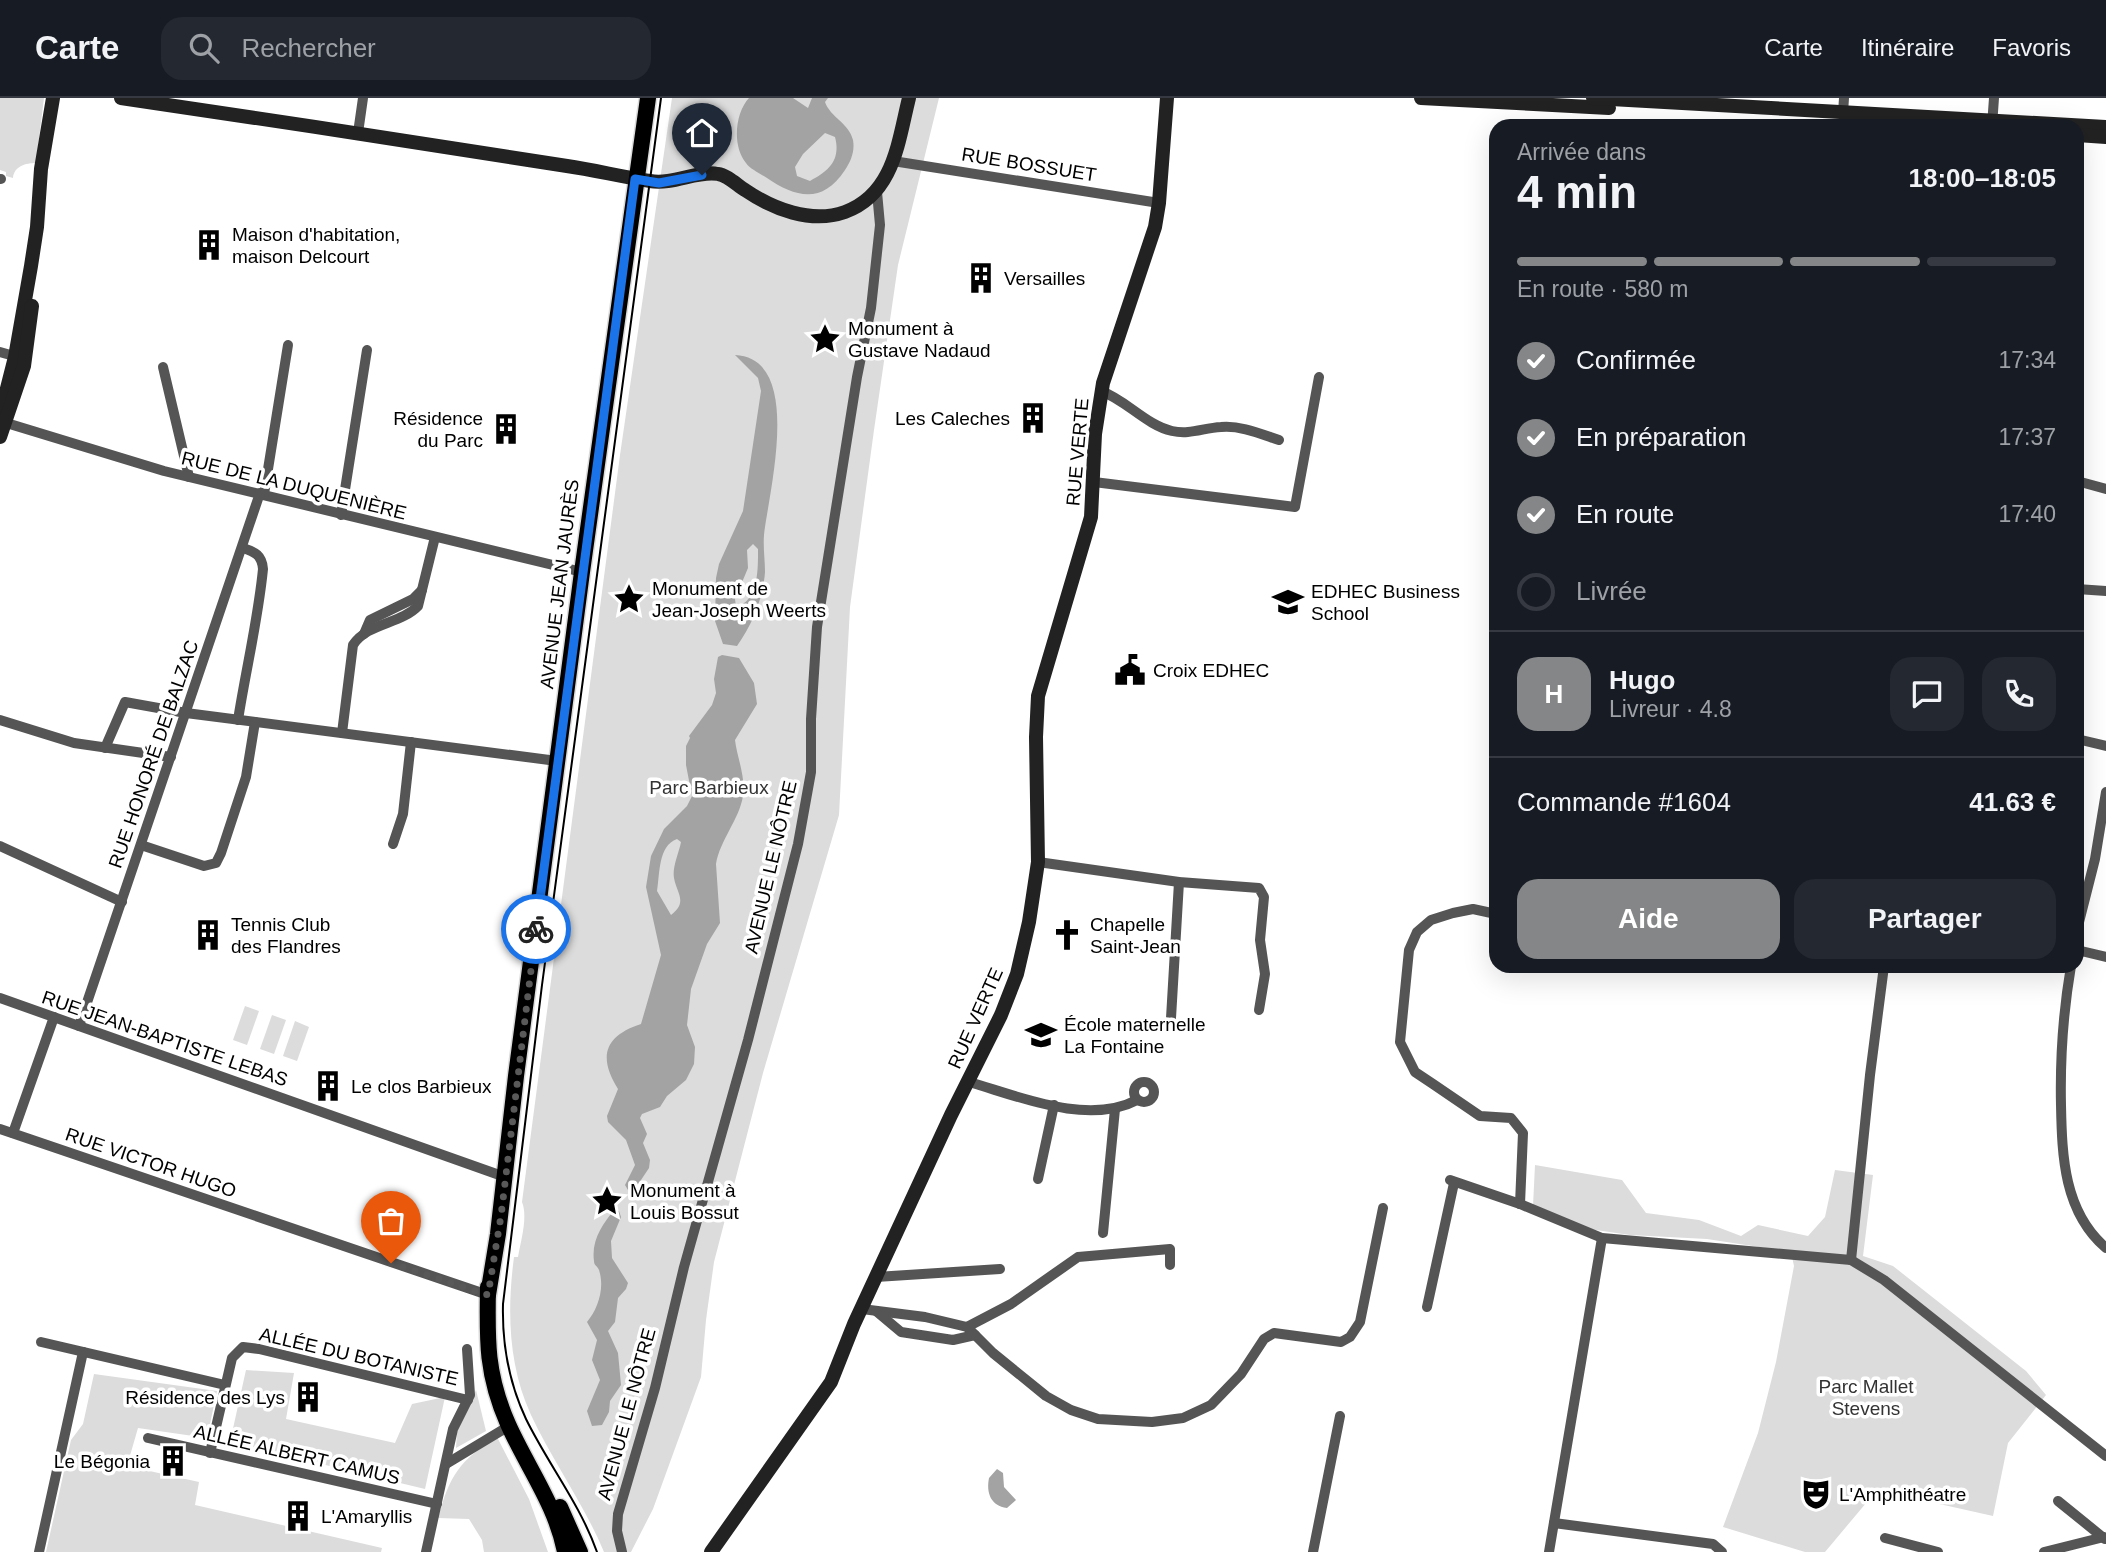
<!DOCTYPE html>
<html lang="fr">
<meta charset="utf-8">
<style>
body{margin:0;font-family:Helvetica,sans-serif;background:#242831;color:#f1f3f6;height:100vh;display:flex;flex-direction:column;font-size:26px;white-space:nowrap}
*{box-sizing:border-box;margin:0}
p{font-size:23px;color:#9ea1a6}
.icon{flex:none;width:38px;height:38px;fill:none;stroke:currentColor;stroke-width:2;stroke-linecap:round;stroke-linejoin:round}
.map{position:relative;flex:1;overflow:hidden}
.details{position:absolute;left:1489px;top:21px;width:595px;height:854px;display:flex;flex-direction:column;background:#171b24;border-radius:21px;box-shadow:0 7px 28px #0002}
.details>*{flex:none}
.pin{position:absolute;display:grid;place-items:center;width:60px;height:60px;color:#fff;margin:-72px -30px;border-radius:50% 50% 50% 0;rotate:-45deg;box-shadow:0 0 7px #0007}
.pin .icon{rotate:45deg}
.courier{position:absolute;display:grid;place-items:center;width:70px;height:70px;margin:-35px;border:5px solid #1a73e8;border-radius:50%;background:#fff;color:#222;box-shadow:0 2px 9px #0007}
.head em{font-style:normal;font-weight:800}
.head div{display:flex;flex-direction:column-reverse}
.head{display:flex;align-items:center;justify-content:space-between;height:119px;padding:0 28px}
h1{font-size:46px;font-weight:800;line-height:52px}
.bar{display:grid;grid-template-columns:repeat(4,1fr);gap:10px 7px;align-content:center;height:84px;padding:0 28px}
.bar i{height:9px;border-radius:5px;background:#363941}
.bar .current{background:#858687}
.bar p{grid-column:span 4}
.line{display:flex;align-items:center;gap:18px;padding:0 28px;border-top:2px solid #363941}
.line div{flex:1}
.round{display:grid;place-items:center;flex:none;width:74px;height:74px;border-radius:21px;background:#242831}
ol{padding:0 28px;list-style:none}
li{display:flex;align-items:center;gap:21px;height:77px}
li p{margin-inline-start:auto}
li .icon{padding:7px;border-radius:50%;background:#858687;color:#fff;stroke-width:4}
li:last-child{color:#9ea1a6}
li i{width:38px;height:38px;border:4px solid #363941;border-radius:50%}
.button{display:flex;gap:14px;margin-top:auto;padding:14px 28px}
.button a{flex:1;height:80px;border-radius:21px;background:#858687;color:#fff;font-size:28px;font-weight:800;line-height:80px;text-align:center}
.button a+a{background:#242831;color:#f1f3f6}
header{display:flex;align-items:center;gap:42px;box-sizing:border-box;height:98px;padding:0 35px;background:#171b24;border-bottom:2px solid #363941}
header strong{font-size:33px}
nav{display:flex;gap:38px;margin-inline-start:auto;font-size:24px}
.search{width:490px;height:63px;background:#242831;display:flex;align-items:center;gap:18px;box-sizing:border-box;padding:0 24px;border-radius:21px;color:#9ea1a6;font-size:26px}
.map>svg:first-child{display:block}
.green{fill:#dcdcdc}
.water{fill:#a3a3a3;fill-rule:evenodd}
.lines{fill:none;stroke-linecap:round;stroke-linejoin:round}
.primary-casing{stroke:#dbdbdb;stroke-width:19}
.street{stroke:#555;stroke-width:10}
.secondary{stroke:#222;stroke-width:14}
.primary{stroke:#000;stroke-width:16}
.tram{stroke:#000;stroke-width:2}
.done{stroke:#595959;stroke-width:7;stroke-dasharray:0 12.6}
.route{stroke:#1a73e8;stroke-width:9}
.labels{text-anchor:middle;stroke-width:7;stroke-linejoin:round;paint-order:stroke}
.street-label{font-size:19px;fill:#000;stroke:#fff}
.poi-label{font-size:19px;fill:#000;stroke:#fff;text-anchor:start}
.park-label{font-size:19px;fill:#333;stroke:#fff}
</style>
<header>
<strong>Carte</strong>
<div class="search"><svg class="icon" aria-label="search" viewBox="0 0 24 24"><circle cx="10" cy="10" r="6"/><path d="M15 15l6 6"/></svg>Rechercher</div>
<nav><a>Carte</a><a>Itinéraire</a><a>Favoris</a></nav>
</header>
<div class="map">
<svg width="2106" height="1454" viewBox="0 0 2106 1454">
<rect width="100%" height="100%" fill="#fff"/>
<!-- green -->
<g class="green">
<path d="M0,0H44L36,65C26,65 14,68 13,80L6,78V74L0,72Z"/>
<path d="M672,0H939L898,167L874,332L850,509L839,717L763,975L714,1164L706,1222L701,1279L653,1411L631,1454H604C584,1406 553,1364 531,1317C508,1267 507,1212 514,1159H518C521,1142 528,1119 522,1104L620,357Z"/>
<polygon points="245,908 259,913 247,947 233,942"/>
<polygon points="272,917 286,922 274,956 260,951"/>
<polygon points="295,923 309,929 297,963 283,958"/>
<polygon points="1535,1067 1622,1082 1646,1115 1699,1122 1741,1138 1758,1127 1808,1138 1825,1119 1835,1072 1873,1077 1863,1158 1893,1168 2026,1273 2046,1297 2008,1345 1993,1418 1877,1392 1825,1454 1805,1454 1723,1429 1758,1335 1776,1264 1794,1168 1791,1154 1707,1141 1630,1137 1589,1131 1533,1108"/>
<polygon points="246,1272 294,1275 286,1321 395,1345 412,1306 445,1299 425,1391 230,1344"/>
<polygon points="94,1276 217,1293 207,1340 138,1330 127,1368 199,1384 195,1407 382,1450 381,1454 46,1454 71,1342 83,1326"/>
<polygon points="476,1292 486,1333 456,1350 457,1334"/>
<path d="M497,1339L529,1401L548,1454H484L482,1442L469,1421L438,1420C450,1377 459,1363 497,1339Z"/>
</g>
<!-- water -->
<g class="water">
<path d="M749,0H793L808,10L812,0H828L825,4C830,19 849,25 853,42C855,53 851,63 845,72C823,106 796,100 767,80C761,76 750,71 746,65C732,48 735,15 749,0ZM825,35L835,39C841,62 829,73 810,83L797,78L795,69L803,56Z"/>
<path d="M735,257C805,260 768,397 764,437C763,449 765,462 765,474C763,501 752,527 737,548L723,546L715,523L716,480L719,466L743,413L761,293L758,280ZM753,446L758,451C758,470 759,503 736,509L735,501L748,470L747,452Z"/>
<path d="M722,557L739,560L754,585L757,606L735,642C737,659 746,680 743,698C739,722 720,742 716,766L720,825L707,846L691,891L687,927L695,949L694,966L686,982L667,998L660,1009L642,1016L640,1020L647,1036L643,1045L650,1062L649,1070L631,1097L625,1087L635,1067L626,1042L608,1024L607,1018L618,991C598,959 604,938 641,926L661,857L646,789L651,758L664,731L687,708L692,698L686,667V648L690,640L689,638L712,607L716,595L714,581L718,559ZM677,741L681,744C679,755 672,769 674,780C677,796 688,804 671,817L657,793C660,775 658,748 677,741Z"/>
<path d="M614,1112L619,1113L621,1119L611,1143L612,1160L628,1185L626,1191L618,1200L615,1224L608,1233L618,1255L621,1287L610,1303L609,1314L602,1327L592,1328L587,1313L600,1282L592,1262L597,1242L587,1224C598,1211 605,1190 599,1172C597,1167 594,1168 594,1163C591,1142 603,1126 614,1112Z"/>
<path d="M997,1371L1003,1375L1004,1389L1016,1402L1007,1410C991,1408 986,1395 989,1380Z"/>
</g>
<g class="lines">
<defs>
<g id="primary">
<path d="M488,1189C487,1242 486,1276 508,1326C527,1369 556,1407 565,1454"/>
<polyline points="488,1197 498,1136 516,978 582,474 648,0"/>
<polyline points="560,1409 580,1454"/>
</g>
</defs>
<!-- primary casing -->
<use href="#primary" class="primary-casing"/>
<!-- street -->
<g class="street">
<polyline points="1843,15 1844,0"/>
<polyline points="1992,28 1994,0"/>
<polyline points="358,35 363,0"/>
<polyline points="893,63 1159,105"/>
<polyline points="0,81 1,81"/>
<polyline points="0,254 21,260"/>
<polyline points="163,269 189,379"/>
<path d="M1101,293C1126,302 1146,327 1172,333C1190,337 1203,330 1221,329C1240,327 1261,336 1279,342"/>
<polyline points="0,323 164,373 582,474"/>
<polyline points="2077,383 2106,391"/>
<polyline points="1094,384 1295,409 1319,279"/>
<polyline points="264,396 288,247"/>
<polyline points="341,417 367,252"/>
<polyline points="2077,491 2106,493"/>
<polyline points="364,536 370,522 413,501 422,492"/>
<polyline points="0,622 74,645 171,659"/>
<path d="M238,622C246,571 258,522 263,471C262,457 255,454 243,450"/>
<path d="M342,635L353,547C367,525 401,526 418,508L435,439"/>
<polyline points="2077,641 2106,648"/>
<polyline points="105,650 125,604 186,615 557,663"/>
<polyline points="393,746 403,716 411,644"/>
<polyline points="141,747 204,768 216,765 221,755 246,679 255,624"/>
<polyline points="0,748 122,804"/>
<polyline points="1038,764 1179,784 1259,790 1264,799 1260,842 1265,876 1259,912"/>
<polyline points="1496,816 1473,811 1453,815 1431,822 1417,834 1409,852 1400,944 1415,974 1433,986 1480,1018 1511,1020 1523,1035 1520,1106"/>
<polyline points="2077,832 2095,761 2106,694"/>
<polyline points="2077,852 2106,859"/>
<path d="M2071,868C2063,915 2060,960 2061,1007C2062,1059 2064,1114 2106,1150"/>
<polyline points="0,900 505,1079"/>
<polyline points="1171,920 1179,784"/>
<polyline points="79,928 260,395"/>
<circle cx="1144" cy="994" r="10"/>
<path d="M969,984C1018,998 1088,1028 1137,1002"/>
<polyline points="0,1031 488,1197"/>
<polyline points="13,1035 54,919"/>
<polyline points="1038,1081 1054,1007"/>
<polyline points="1450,1082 1520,1106 1602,1140 1851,1162 1884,1182 2106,1358"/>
<polyline points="1103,1135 1115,1011"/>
<polyline points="1851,1162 1870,977 1884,868"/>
<polyline points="876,1179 1000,1171"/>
<polyline points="1427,1209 1454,1085"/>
<polyline points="862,1211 925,1219 967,1229 993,1255 1046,1298 1071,1312 1098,1321 1152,1324 1183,1320 1211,1307 1241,1276 1264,1241 1274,1235 1341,1244 1350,1239 1360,1224 1383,1110"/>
<polyline points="876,1213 901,1234 953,1242 975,1237"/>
<polyline points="967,1229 1011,1206 1078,1159 1170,1151 1170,1167"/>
<polyline points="41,1244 225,1287"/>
<polyline points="148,1340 437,1406"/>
<polyline points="210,1355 232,1260 243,1249 259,1251 468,1302"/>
<polyline points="446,1366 509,1328"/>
<polyline points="2058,1403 2105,1441"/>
<polyline points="1554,1425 1713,1446 1722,1454"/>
<polyline points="1885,1440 1938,1454"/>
<polyline points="39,1454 83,1254"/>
<polyline points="426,1454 453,1331 470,1297 467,1251"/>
<polyline points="622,1454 617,1433 618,1416 655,1290 684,1169 748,942 798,746 811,674 811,621 817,529 857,279 871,210 880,127 877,94"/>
<polyline points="1313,1454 1340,1318"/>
<polyline points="1549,1454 1602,1140"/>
<polyline points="2044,1454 2104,1439"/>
</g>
<!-- secondary -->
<g class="secondary">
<path d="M121,0C270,22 418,44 567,68C595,72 622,79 650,83C673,87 698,72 718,76C727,77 737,87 745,92C773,111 811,126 845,114C894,96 898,44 909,0"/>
<polyline points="1421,0 1609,10"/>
<polyline points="1593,0 2106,29"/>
<polyline points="2077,37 2106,39"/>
<polyline points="0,318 15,259 31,168 37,129 41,71 53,0"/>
<polyline points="0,339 24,268 32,208"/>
<polyline points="711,1454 831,1284 854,1226 951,1017 1001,917 1017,876 1029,824 1038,764 1036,639 1038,598 1091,419 1095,336 1103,285 1155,129 1159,105 1167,0"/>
</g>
<!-- primary -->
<use href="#primary" class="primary"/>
<!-- tram -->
<path class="tram" d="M597,1454C580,1406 548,1366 526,1321C509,1285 502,1245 503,1206L542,887L661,0"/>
</g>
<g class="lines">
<!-- done -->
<polyline class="done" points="391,1165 488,1197 501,1118 536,831"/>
<!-- route -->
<polyline class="route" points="536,831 635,81 659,85 702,77"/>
</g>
<!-- icons -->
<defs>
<symbol id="building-bare" viewBox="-9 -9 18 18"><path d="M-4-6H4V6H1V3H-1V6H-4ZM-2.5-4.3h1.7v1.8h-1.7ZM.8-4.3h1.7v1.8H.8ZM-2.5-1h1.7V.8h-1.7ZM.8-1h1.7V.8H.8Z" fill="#000" stroke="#fff" stroke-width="2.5" paint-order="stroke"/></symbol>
<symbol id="sight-bare" viewBox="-9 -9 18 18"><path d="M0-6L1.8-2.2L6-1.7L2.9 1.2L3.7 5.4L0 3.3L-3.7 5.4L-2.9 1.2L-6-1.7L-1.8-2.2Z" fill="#000" stroke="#fff" stroke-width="2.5" paint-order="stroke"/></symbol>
<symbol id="university-bare" viewBox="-9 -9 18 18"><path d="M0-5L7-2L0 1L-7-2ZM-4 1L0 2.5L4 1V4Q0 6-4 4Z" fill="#000" stroke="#fff" stroke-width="2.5" paint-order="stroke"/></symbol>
<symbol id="civic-bare" viewBox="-9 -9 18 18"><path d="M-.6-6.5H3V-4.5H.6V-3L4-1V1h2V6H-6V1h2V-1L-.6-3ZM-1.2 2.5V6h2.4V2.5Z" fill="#000" stroke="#fff" stroke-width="2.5" paint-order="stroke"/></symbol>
<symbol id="church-bare" viewBox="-9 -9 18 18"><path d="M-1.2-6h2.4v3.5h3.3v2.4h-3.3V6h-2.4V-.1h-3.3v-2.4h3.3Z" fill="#000" stroke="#fff" stroke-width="2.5" paint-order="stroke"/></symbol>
<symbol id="school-bare" viewBox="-9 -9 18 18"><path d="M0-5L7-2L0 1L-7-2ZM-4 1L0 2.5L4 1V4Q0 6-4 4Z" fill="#000" stroke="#fff" stroke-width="2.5" paint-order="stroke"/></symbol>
<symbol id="theatre-bare" viewBox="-9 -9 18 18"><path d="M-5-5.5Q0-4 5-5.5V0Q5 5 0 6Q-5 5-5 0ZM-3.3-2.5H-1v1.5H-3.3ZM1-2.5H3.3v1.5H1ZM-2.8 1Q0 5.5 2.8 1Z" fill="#000" stroke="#fff" stroke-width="2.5" paint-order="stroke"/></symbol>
</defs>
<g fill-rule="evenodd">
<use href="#building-bare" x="187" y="125" width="44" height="44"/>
<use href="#building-bare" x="959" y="158" width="44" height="44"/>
<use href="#sight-bare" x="803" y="219" width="44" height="44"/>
<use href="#building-bare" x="1011" y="298" width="44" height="44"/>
<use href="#building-bare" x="484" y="309" width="44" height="44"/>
<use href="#sight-bare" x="607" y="479" width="44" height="44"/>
<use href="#university-bare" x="1266" y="482" width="44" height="44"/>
<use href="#civic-bare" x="1108" y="550" width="44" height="44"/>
<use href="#building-bare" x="186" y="815" width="44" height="44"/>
<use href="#church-bare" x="1045" y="815" width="44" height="44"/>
<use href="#school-bare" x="1019" y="915" width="44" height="44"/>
<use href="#building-bare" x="306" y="966" width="44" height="44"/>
<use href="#sight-bare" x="585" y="1081" width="44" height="44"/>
<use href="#building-bare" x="286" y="1277" width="44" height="44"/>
<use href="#building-bare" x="151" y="1341" width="44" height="44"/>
<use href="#theatre-bare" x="1794" y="1374" width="44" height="44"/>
<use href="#building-bare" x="276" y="1396" width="44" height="44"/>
</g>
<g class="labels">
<!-- street labels -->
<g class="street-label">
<text transform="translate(1029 66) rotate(9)" y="7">RUE BOSSUET</text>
<text transform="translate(1077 354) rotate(-85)" y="7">RUE VERTE</text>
<text transform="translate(294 387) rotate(14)" y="7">RUE DE LA DUQUENIÈRE</text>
<text transform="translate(559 486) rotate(-83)" y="7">AVENUE JEAN JAURÈS</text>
<text transform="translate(153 656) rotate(-71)" y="7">RUE HONORÉ DE BALZAC</text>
<text transform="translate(770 769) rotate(-77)" y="7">AVENUE LE NÔTRE</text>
<text transform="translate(975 920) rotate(-66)" y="7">RUE VERTE</text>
<text transform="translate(165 940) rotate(19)" y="7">RUE JEAN-BAPTISTE LEBAS</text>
<text transform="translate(151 1064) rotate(19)" y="7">RUE VICTOR HUGO</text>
<text transform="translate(359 1258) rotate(13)" y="7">ALLÉE DU BOTANISTE</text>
<text transform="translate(626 1316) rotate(-75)" y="7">AVENUE LE NÔTRE</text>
<text transform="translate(297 1356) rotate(13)" y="7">ALLÉE ALBERT CAMUS</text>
</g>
<!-- poi labels -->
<g class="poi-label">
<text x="232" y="143">Maison d'habitation,<tspan x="232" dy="22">maison Delcourt</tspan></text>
<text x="1004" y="187">Versailles</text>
<text x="848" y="237">Monument à<tspan x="848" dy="22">Gustave Nadaud</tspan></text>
<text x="483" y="327" text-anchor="end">Résidence<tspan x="483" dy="22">du Parc</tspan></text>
<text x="1010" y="327" text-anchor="end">Les Caleches</text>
<text x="652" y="497">Monument de<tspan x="652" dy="22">Jean-Joseph Weerts</tspan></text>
<text x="1311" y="500">EDHEC Business<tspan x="1311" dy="22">School</tspan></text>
<text x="1153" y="579">Croix EDHEC</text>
<text x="231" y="833">Tennis Club<tspan x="231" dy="22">des Flandres</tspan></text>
<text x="1090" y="833">Chapelle<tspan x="1090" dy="22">Saint-Jean</tspan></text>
<text x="1064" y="933">École maternelle<tspan x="1064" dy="22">La Fontaine</tspan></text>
<text x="351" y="995">Le clos Barbieux</text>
<text x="630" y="1099">Monument à<tspan x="630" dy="22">Louis Bossut</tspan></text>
<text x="285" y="1306" text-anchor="end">Résidence des Lys</text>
<text x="150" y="1370" text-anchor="end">Le Bégonia</text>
<text x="1839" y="1403">L'Amphithéatre</text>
<text x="321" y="1425">L'Amaryllis</text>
</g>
<!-- park labels -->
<g class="park-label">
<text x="709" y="696">Parc Barbieux</text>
<text x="1866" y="1295">Parc Mallet<tspan x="1866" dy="22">Stevens</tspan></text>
</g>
</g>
</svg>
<div class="pin" style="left:391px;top:1165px;background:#ea580c"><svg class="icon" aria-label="bag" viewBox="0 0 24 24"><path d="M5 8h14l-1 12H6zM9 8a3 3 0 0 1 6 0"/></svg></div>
<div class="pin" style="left:702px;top:77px;background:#1f2937"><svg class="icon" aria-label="home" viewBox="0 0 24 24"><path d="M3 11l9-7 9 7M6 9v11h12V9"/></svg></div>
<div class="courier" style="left:536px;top:831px"><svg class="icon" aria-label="bike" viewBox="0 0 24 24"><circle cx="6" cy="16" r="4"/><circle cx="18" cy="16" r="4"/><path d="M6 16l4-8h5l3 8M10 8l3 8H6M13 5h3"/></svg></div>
<section class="details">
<div class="head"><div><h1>4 min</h1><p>Arrivée dans</p></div><em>18:00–18:05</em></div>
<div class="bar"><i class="current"></i><i class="current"></i><i class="current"></i><i></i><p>En route · 580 m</p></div>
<ol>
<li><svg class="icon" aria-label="check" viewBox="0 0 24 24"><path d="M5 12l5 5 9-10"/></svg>Confirmée<p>17:34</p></li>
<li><svg class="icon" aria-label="check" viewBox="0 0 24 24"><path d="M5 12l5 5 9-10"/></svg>En préparation<p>17:37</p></li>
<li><svg class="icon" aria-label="check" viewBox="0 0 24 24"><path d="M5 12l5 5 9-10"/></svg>En route<p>17:40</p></li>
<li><i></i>Livrée</li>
</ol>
<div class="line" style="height:126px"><b class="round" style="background:#858687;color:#fff">H</b><div><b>Hugo</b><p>Livreur · 4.8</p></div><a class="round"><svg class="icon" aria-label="chat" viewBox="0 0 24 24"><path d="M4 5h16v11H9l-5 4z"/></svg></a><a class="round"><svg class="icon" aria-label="phone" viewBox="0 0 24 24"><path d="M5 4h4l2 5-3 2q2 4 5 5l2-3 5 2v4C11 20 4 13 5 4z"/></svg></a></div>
<div class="line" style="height:91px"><div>Commande #1604</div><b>41.63 €</b></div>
<div class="button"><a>Aide</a><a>Partager</a></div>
</section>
</div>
